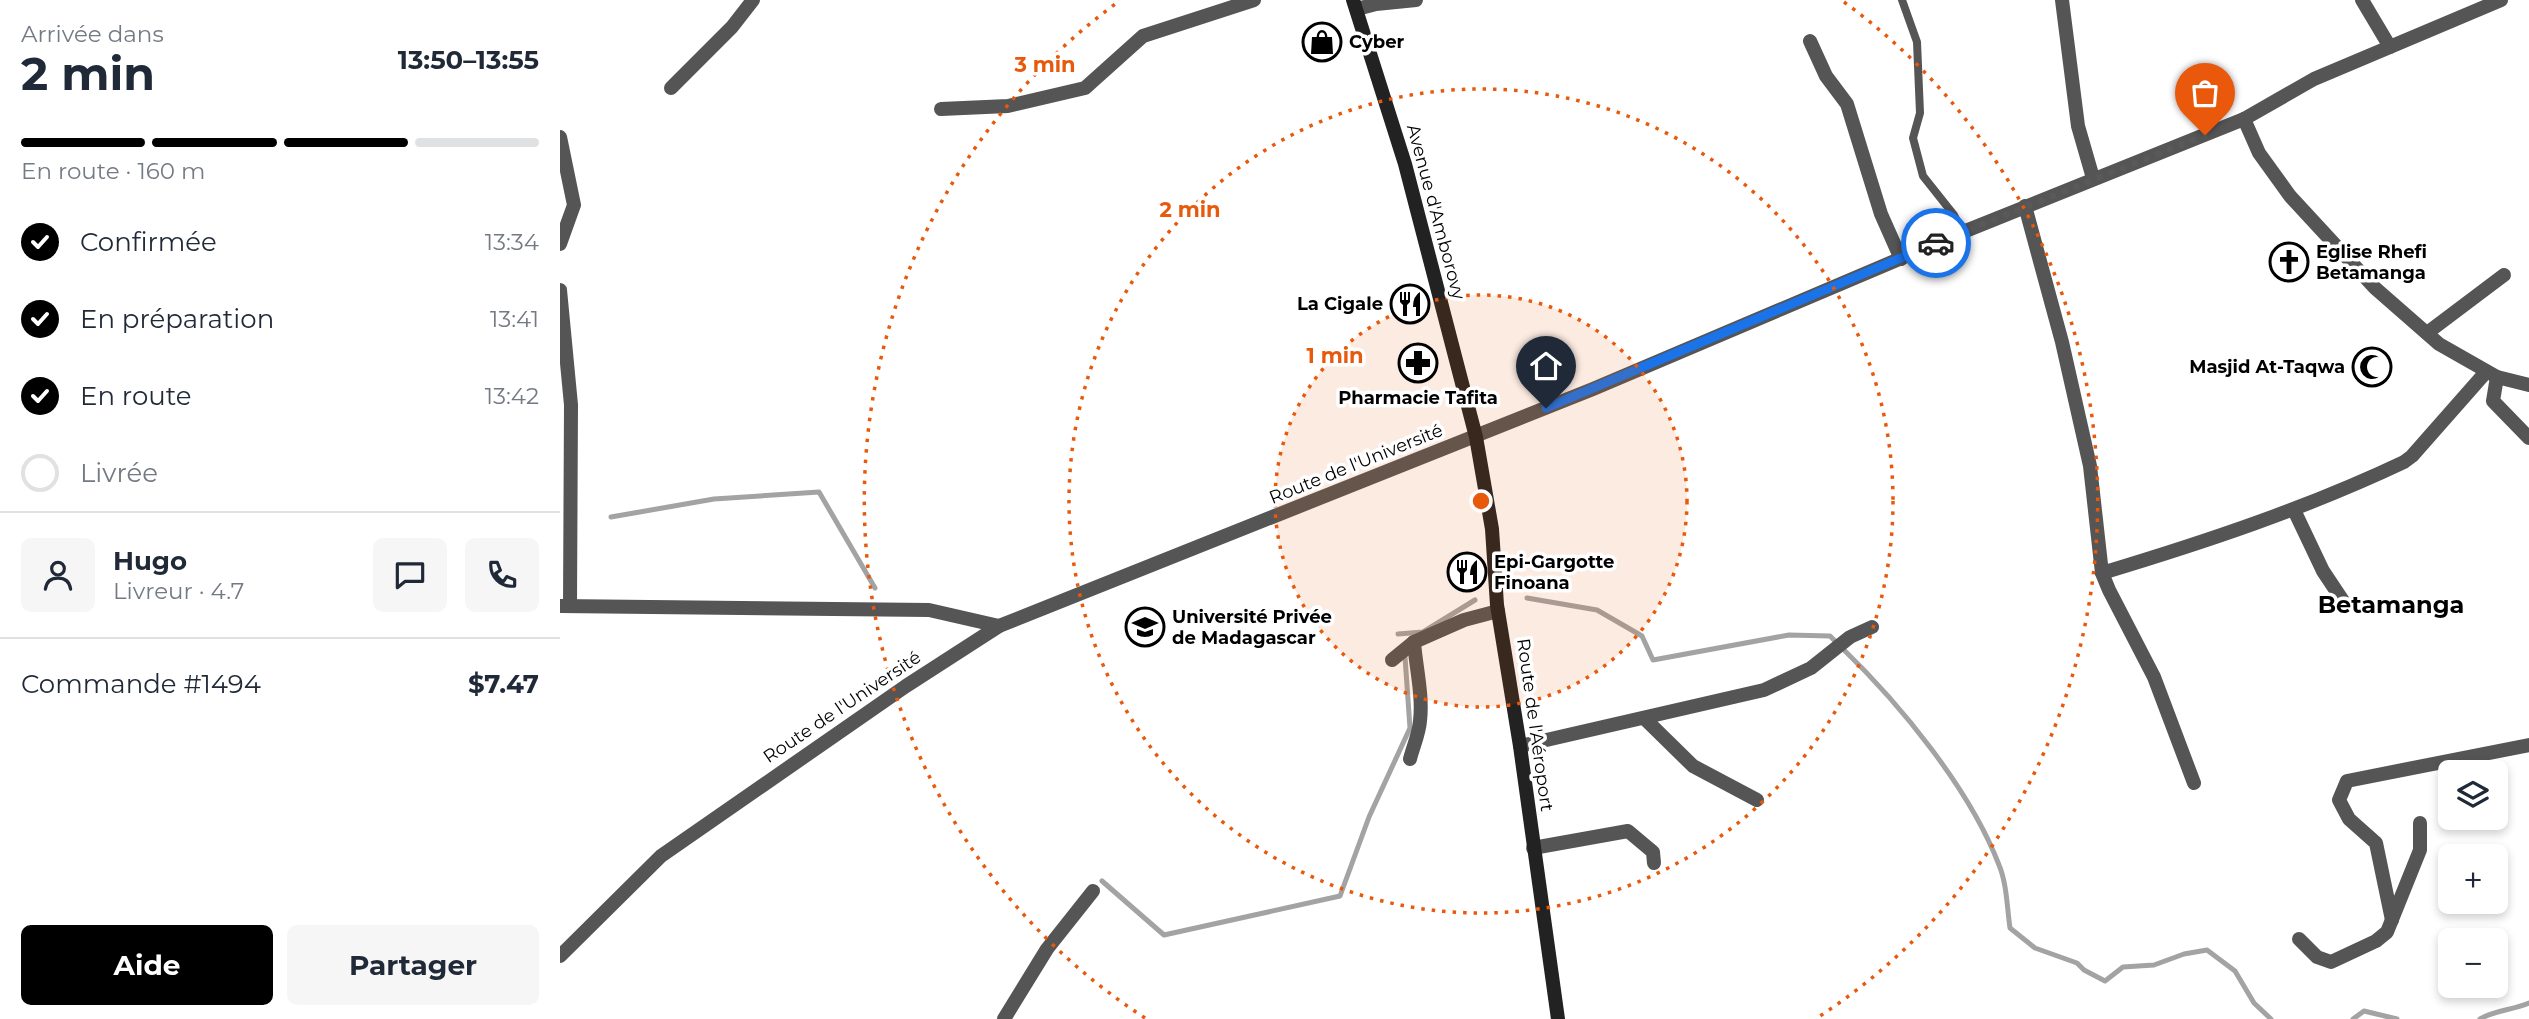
<!DOCTYPE html>
<html lang="fr">
<meta charset="utf-8">
<style>
body{margin:0;font-family:Montserrat,sans-serif;background:#f6f6f7;color:#1f2937;height:100vh;display:flex;flex-direction:column;font-size:26px;white-space:nowrap}
*{box-sizing:border-box;margin:0}
p{font-size:23px;color:#747a83}
.icon{flex:none;width:38px;height:38px;fill:none;stroke:currentColor;stroke-width:2;stroke-linecap:round;stroke-linejoin:round}
.map{position:relative;flex:1;overflow:hidden}
.panel{display:flex;flex-direction:column;background:#fff;width:560px}
.panel>*{flex:none}
.controls{position:absolute;left:1878px;top:760px;display:grid;gap:14px}
.controls a{display:grid;place-items:center;width:70px;height:70px;border-radius:10px;background:#fff;box-shadow:0 4px 10px #0003;font-size:35px}
.pin{position:absolute;display:grid;place-items:center;width:60px;height:60px;color:#fff;margin:-72px -30px;border-radius:50% 50% 50% 0;rotate:-45deg;box-shadow:0 0 7px #0007}
.pin .icon{rotate:45deg}
.courier{position:absolute;display:grid;place-items:center;width:70px;height:70px;margin:-35px;border:5px solid #1a73e8;border-radius:50%;background:#fff;color:#222;box-shadow:0 2px 9px #0007}
.headline em{font-style:normal;font-weight:700}
.headline div{display:flex;flex-direction:column-reverse}
.headline{display:flex;align-items:center;justify-content:space-between;height:119px;padding:0 21px}
h1{font-size:46px;font-weight:700;line-height:52px}
.bar{display:grid;grid-template-columns:repeat(4,1fr);gap:10px 7px;align-content:center;height:84px;padding:0 21px}
.bar i{height:9px;border-radius:5px;background:#e0e1e3}
.bar .on{background:#000}
.bar p{grid-column:span 4}
.line{display:flex;align-items:center;gap:18px;padding:0 21px;border-top:2px solid #e0e1e3}
.line div{flex:1}
.round{display:grid;place-items:center;flex:none;width:74px;height:74px;border-radius:10px;background:#f6f6f7}
ol{padding:0 21px;list-style:none}
li{display:flex;align-items:center;gap:21px;height:77px}
li p{margin-inline-start:auto}
li .icon{padding:7px;border-radius:50%;background:#000;color:#fff;stroke-width:4}
li:last-child{color:#747a83}
li i{width:38px;height:38px;border:4px solid #e0e1e3;border-radius:50%}
.button{display:flex;gap:14px;margin-top:auto;padding:14px 21px}
.button a{flex:1;height:80px;border-radius:10px;background:#000;color:#fff;font-size:28px;font-weight:700;line-height:80px;text-align:center}
.button a+a{background:#f6f6f7;color:#1f2937}
main{display:flex;flex:1;min-height:0}
.map>svg:first-child{display:block}
.lines{fill:none;stroke-linecap:round;stroke-linejoin:round}
.stream{stroke:#a3a3a3;stroke-width:5}
.service{stroke:#555;stroke-width:8}
.minor{stroke:#555;stroke-width:14}
.tertiary{stroke:#555;stroke-width:14}
.secondary{stroke:#222;stroke-width:14}
.done{stroke:#595959;stroke-width:7;stroke-dasharray:0 12.6}
.route{stroke:#1a73e8;stroke-width:9}
.ring{fill:none;stroke:#e8590c;stroke-width:3.5;stroke-dasharray:3.5 7}
.labels{text-anchor:middle;stroke-width:7;stroke-linejoin:round;paint-order:stroke}
.poi-label{font-size:18px;font-weight:bold;fill:#000;stroke:#fff;text-anchor:start}
.street-label{font-size:18px;fill:#000;stroke:#fff}
.district-label{font-size:24px;font-weight:bold;fill:#000;stroke:#fff}
.centre{fill:#e8590c;stroke:#fff;stroke-width:3.5}
.ring-label{font-size:21px;text-anchor:middle;font-weight:bold;fill:#e8590c;stroke:#fff;stroke-width:7;stroke-linejoin:round;paint-order:stroke}
</style>
<main>
<section class="panel">
<div class="headline"><div><h1>2 min</h1><p>Arrivée dans</p></div><em>13:50–13:55</em></div>
<div class="bar"><i class="on"></i><i class="on"></i><i class="on"></i><i></i><p>En route · 160 m</p></div>
<ol>
<li><svg class="icon" aria-label="check" viewBox="0 0 24 24"><path d="M5 12l5 5 9-10"/></svg>Confirmée<p>13:34</p></li>
<li><svg class="icon" aria-label="check" viewBox="0 0 24 24"><path d="M5 12l5 5 9-10"/></svg>En préparation<p>13:41</p></li>
<li><svg class="icon" aria-label="check" viewBox="0 0 24 24"><path d="M5 12l5 5 9-10"/></svg>En route<p>13:42</p></li>
<li><i></i>Livrée</li>
</ol>
<div class="line" style="height:126px"><a class="round"><svg class="icon" aria-label="person" viewBox="0 0 24 24"><circle cx="12" cy="8" r="4"/><path d="M4 21q1-7 8-7t8 7"/></svg></a><div><b>Hugo</b><p>Livreur · 4.7</p></div><a class="round"><svg class="icon" aria-label="chat" viewBox="0 0 24 24"><path d="M4 5h16v11H9l-5 4z"/></svg></a><a class="round"><svg class="icon" aria-label="phone" viewBox="0 0 24 24"><path d="M5 4h4l2 5-3 2q2 4 5 5l2-3 5 2v4C11 20 4 13 5 4z"/></svg></a></div>
<div class="line" style="height:91px"><div>Commande #1494</div><b>$7.47</b></div>
<div class="button"><a>Aide</a><a>Partager</a></div>
</section>
<div class="map">
<svg width="1969" height="1019" viewBox="0 0 1969 1019">
<rect width="100%" height="100%" fill="#fff"/>
<g class="lines">
<!-- stream -->
<g class="stream">
<polyline points="51,517 154,499 259,492 315,588"/>
<polyline points="967,598 1037,610 1082,636 1093,660 1229,635 1270,636 1277,643"/>
<polyline points="838,634 863,632 915,600"/>
<path d="M1282,648C1340,704 1410,789 1439,865C1447,884 1447,908 1450,928L1475,948L1517,963L1524,970L1545,981L1563,967L1594,965L1624,954L1647,950L1675,971L1694,1003L1711,1019"/>
<polyline points="542,881 604,935 780,896 809,817 850,728 845,657"/>
<polyline points="1793,1019 1804,1011 1837,1019"/>
<path d="M1920,1019C1935,1010 1953,1010 1969,1003"/>
</g>
<!-- service -->
<polyline class="service" points="1342,0 1357,42 1360,113 1353,138 1363,176 1394,215 1403,232"/>
<!-- minor -->
<g class="minor">
<polyline points="1502,0 1518,126 1533,178"/>
<polyline points="1802,0 1830,47"/>
<polyline points="797,9 816,4 856,0"/>
<polyline points="1250,41 1266,76 1287,104 1321,214 1341,259"/>
<polyline points="111,88 172,27 193,0"/>
<polyline points="381,109 448,106 525,88 583,36 694,0"/>
<polyline points="1684,119 1699,153 1730,196 1815,288 1879,344 1937,377 1969,385"/>
<polyline points="0,137 14,205 0,244"/>
<polyline points="1465,206 1502,342 1530,466 1542,573 1549,590 1594,677 1634,783"/>
<polyline points="0,290 11,405 10,605"/>
<polyline points="1867,333 1944,275"/>
<polyline points="1937,377 1933,401 1969,438"/>
<polyline points="1734,510 1763,571 1785,604"/>
<path d="M1542,573C1645,542 1747,508 1844,462L1852,456L1926,372"/>
<polyline points="0,606 369,610 439,626"/>
<polyline points="832,660 854,642"/>
<polyline points="1084,718 1133,766 1197,800"/>
<polyline points="960,746 1204,690 1251,668 1290,637 1312,627"/>
<path d="M850,759C853,747 859,734 860,721C863,695 856,668 854,642L904,620L938,611"/>
<polyline points="973,848 1068,831 1093,852 1094,863"/>
<polyline points="1832,920 1816,843 1789,819 1779,800 1787,781 1969,745"/>
<polyline points="1739,939 1757,957 1771,962 1816,941 1827,932 1860,850 1860,823"/>
<polyline points="444,1019 487,949 533,891"/>
</g>
<!-- tertiary -->
<polyline class="tertiary" points="0,956 101,856 346,686 439,626 1033,389 1403,232 1684,119 1754,79 1941,0"/>
<!-- secondary -->
<polyline class="secondary" points="793,0 845,164 916,437 932,529 937,605 960,746 998,1019"/>
</g>
<g class="lines">
<!-- done -->
<polyline class="done" points="1376,243 1645,135"/>
<!-- route -->
<polyline class="route" points="986,408 1376,243"/>
</g>
<!-- distance rings -->
<circle cx="921" cy="501" r="206" fill="#e8590c" fill-opacity=".12"/>
<g class="ring">
<circle cx="921" cy="501" r="206"/>
<circle cx="921" cy="501" r="412"/>
<path d="M585 1018A617 617 0 0 1 558 2M1284 2A617 617 0 0 1 1257 1018"/>
</g>
<!-- icons -->
<defs>
<symbol id="shop-ring" viewBox="-11 -11 22 22"><circle r="9.5" fill="#fff" stroke="#000" stroke-width="1.5"/><path d="M-5-2.5h2.3a2.7 3.5 0 0 1 5.4 0H5L5.5 6h-11ZM-1.5-2.5h3a1.5 2.3 0 0 0-3 0Z" fill="#000"/></symbol>
<symbol id="church-ring" viewBox="-11 -11 22 22"><circle r="9.5" fill="#fff" stroke="#000" stroke-width="1.5"/><path d="M-1.2-6h2.4v3.5h3.3v2.4h-3.3V6h-2.4V-.1h-3.3v-2.4h3.3Z" fill="#000"/></symbol>
<symbol id="restaurant-ring" viewBox="-11 -11 22 22"><circle r="9.5" fill="#fff" stroke="#000" stroke-width="1.5"/><path d="M-5-6h1v4h1v-4h1v4h1v-4h1v5L-1.5 .5V6h-2V.5L-5-1ZM5-6V6H3V1.5H1.5Q1.5-4 5-6Z" fill="#000"/></symbol>
<symbol id="pharmacy-ring" viewBox="-11 -11 22 22"><circle r="9.5" fill="#fff" stroke="#000" stroke-width="1.5"/><path d="M-2-6h4v4h4v4h-4v4h-4v-4h-4v-4h4Z" fill="#000"/></symbol>
<symbol id="mosque-ring" viewBox="-11 -11 22 22"><circle r="9.5" fill="#fff" stroke="#000" stroke-width="1.5"/><path d="M3.5-4.9A6 6 0 1 0 3.5 4.9A5 5 0 1 1 3.5-4.9Z" fill="#000"/></symbol>
<symbol id="university-ring" viewBox="-11 -11 22 22"><circle r="9.5" fill="#fff" stroke="#000" stroke-width="1.5"/><path d="M0-5L7-2L0 1L-7-2ZM-4 1L0 2.5L4 1V4Q0 6-4 4Z" fill="#000"/></symbol>
</defs>
<g fill-rule="evenodd">
<use href="#shop-ring" x="740" y="20" width="44" height="44"/>
<use href="#church-ring" x="1707" y="240" width="44" height="44"/>
<use href="#restaurant-ring" x="828" y="282" width="44" height="44"/>
<use href="#pharmacy-ring" x="836" y="341" width="44" height="44"/>
<use href="#mosque-ring" x="1790" y="345" width="44" height="44"/>
<use href="#restaurant-ring" x="885" y="550" width="44" height="44"/>
<use href="#university-ring" x="563" y="605" width="44" height="44"/>
</g>
<g class="labels">
<!-- poi labels -->
<g class="poi-label">
<text x="789" y="48">Cyber</text>
<text x="1756" y="258">Eglise Rhefi<tspan x="1756" dy="21">Betamanga</tspan></text>
<text x="823" y="310" text-anchor="end">La Cigale</text>
<text x="1785" y="373" text-anchor="end">Masjid At-Taqwa</text>
<text x="858" y="404" text-anchor="middle">Pharmacie Tafita</text>
<text x="934" y="568">Epi-Gargotte<tspan x="934" dy="21">Finoana</tspan></text>
<text x="612" y="623">Université Privée<tspan x="612" dy="21">de Madagascar</tspan></text>
</g>
<!-- street labels -->
<g class="street-label">
<text transform="translate(876 212) rotate(75)" y="6">Avenue d'Amborovy</text>
<text transform="translate(796 464) rotate(-22)" y="6">Route de l'Université</text>
<text transform="translate(282 707) rotate(-34)" y="6">Route de l'Université</text>
<text transform="translate(975 725) rotate(82)" y="6">Route de l'Aéroport</text>
</g>
<!-- district labels -->
<g class="district-label">
<text x="1831" y="613">Betamanga</text>
</g>
</g>
<circle cx="921" cy="501" r="10" class="centre"/>
<g class="ring-label">
<text x="485" y="72">3 min</text>
<text x="630" y="217">2 min</text>
<text x="775" y="363">1 min</text>
</g>
</svg>
<div class="controls">
<a><svg class="icon" aria-label="layers" viewBox="0 0 24 24"><path d="M12 4l9 5-9 5-9-5zM3 14l9 5 9-5"/></svg></a>
<a>+</a>
<a>−</a>
</div>
<div class="pin" style="left:1645px;top:135px;background:#ea580c"><svg class="icon" aria-label="bag" viewBox="0 0 24 24"><path d="M5 8h14l-1 12H6zM9 8a3 3 0 0 1 6 0"/></svg></div>
<div class="pin" style="left:986px;top:408px;background:#1f2937"><svg class="icon" aria-label="home" viewBox="0 0 24 24"><path d="M3 11l9-7 9 7M6 9v11h12V9"/></svg></div>
<div class="courier" style="left:1376px;top:243px"><svg class="icon" aria-label="car" viewBox="0 0 24 24"><path d="M5 17H2v-5l4-1 3-4h7l3 4 3 1v5h-3M9 17h6M6 11h13"/><circle cx="7" cy="17" r="2"/><circle cx="17" cy="17" r="2"/></svg></div>
</div>
</main>
